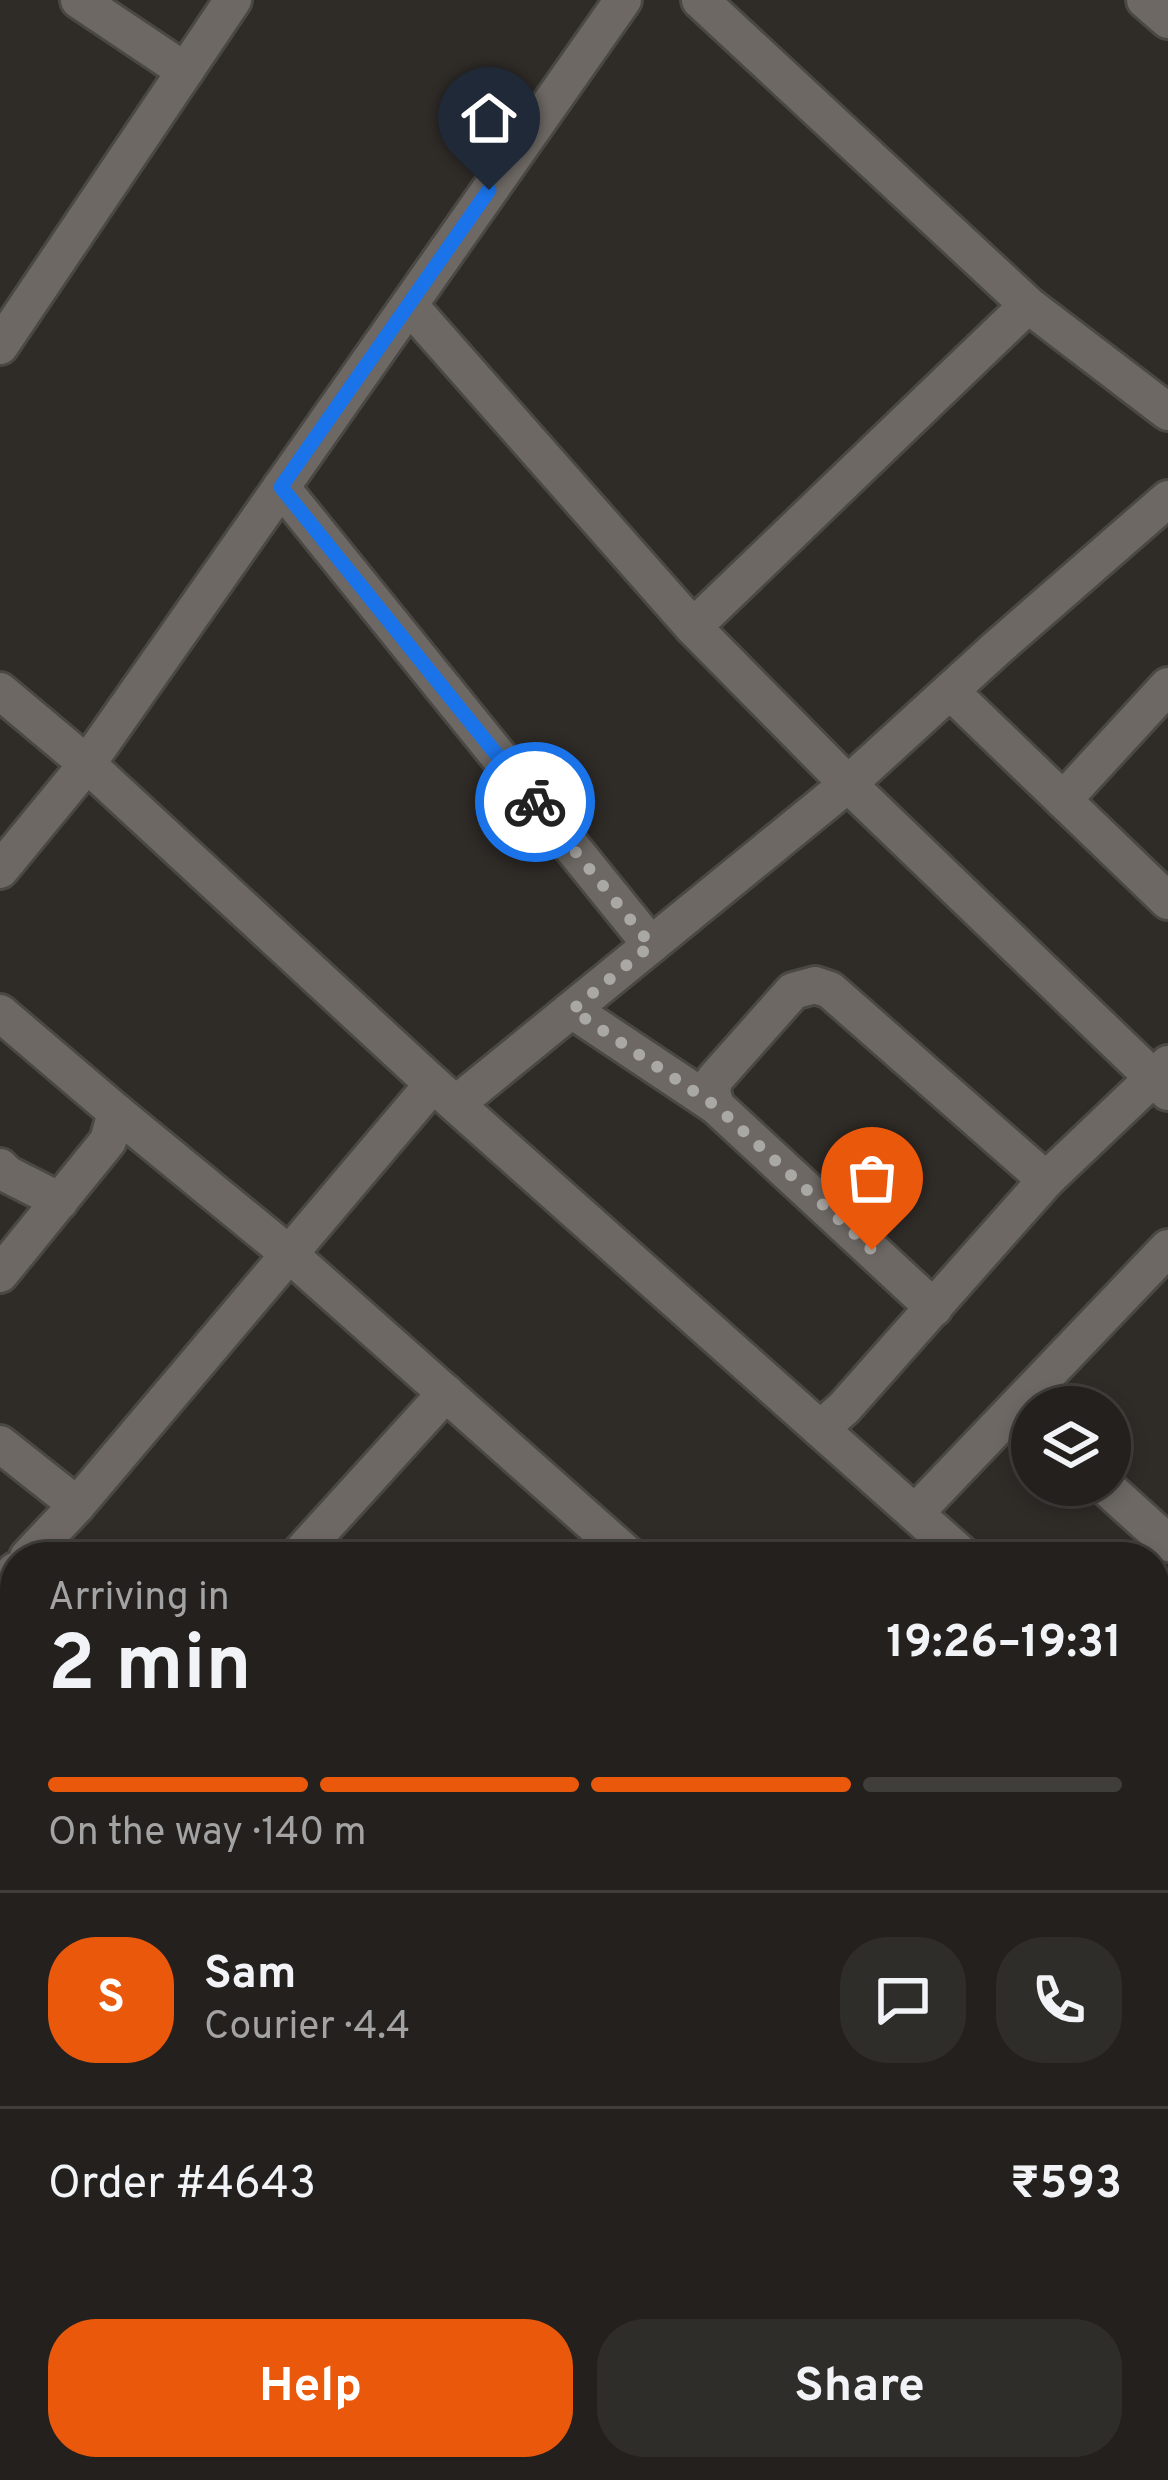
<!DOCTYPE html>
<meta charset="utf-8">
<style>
body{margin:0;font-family:Overpass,sans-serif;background:#2f2d2a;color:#f1f3f6;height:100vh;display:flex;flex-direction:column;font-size:45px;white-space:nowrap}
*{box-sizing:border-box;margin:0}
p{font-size:39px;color:#a3a3a4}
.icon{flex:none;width:66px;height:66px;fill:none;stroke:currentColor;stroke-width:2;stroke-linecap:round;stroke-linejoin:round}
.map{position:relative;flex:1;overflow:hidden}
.details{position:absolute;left:0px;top:1542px;width:1170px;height:939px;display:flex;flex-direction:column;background:#23201d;border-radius:48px 48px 0 0;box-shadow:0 6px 18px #0003,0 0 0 3px #403e3b}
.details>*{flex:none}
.buttons{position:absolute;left:1011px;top:1386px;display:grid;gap:24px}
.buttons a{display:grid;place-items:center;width:120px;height:120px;border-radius:50%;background:#23201d;box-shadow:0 6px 18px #0003,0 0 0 3px #403e3b;font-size:60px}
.pin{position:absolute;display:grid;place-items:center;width:102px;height:102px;color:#fff;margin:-123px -51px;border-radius:50% 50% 50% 0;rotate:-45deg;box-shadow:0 0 12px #0007}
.pin .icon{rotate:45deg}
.courier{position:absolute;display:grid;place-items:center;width:120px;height:120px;margin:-60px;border:9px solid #1a73e8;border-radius:50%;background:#fff;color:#222;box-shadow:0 3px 15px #0007}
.overview em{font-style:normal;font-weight:700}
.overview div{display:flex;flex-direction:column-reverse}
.overview{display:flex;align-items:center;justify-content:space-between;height:204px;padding:0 48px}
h1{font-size:78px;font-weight:700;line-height:90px}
.bar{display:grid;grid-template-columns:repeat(4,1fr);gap:18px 12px;align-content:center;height:144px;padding:0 48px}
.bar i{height:15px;border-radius:9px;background:#403e3b}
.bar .active{background:#ea580c}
.bar p{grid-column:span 4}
.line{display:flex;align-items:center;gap:30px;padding:0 48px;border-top:3px solid #403e3b}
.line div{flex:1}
.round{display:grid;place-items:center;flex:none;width:126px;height:126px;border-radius:48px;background:#2f2d2a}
.cta{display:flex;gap:24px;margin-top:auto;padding:24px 48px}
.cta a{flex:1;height:138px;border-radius:48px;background:#ea580c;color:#fff;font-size:48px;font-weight:700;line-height:138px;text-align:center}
.cta a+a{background:#2f2d2a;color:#f1f3f6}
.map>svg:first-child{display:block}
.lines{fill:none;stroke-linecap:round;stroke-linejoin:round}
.street-casing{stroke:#4a4844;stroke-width:42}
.street{stroke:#6d6864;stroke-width:36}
.done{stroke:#aaa8a4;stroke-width:12;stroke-dasharray:0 21.6}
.route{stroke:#1a73e8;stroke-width:15}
</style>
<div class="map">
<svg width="1168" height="2480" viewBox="0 0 1168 2480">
<rect width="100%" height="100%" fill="#2f2b27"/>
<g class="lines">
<defs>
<g id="street">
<polyline points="79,0 185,71"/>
<polyline points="700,0 1028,305 1168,412"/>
<polyline points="1145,0 1168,20"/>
<polyline points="409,305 693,627 848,784 456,1104"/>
<polyline points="0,346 233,0"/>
<polyline points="281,487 651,945"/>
<polyline points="1168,499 997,648 848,784 1168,1092"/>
<polyline points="693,627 1028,305"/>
<polyline points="0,691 87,764 433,1084 964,1557"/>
<polyline points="950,691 1168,901"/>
<polyline points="1063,800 1168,686"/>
<polyline points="0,870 87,764 623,0"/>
<polyline points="572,1010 716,1106"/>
<polyline points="0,1013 116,1112 108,1141 0,1274"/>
<polyline points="116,1112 289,1254 630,1557"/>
<polyline points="0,1167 7,1174 60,1201"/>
<polyline points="934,1308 716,1106 712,1092 714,1080 793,991 815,985 830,990 1046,1180 1168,1064"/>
<polyline points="820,1429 844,1408 1046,1180"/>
<polyline points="0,1444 77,1505"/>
<polyline points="1104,1485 1168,1543"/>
<polyline points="915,1513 1168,1248"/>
<polyline points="28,1557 77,1505 433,1084"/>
<polyline points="297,1557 446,1393"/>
<polyline points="0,1587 15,1571"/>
<polyline points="1155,1733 1168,1746"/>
<polyline points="1155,1829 1168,1815"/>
<polyline points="0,1882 15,1866"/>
<polyline points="1155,2081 1168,2069"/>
<polyline points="0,2162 15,2175"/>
<polyline points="1155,2335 1168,2323"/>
<polyline points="521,2466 534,2480"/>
<polyline points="858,2466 871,2480"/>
<polyline points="26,2480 33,2466"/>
<polyline points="299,2480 305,2466"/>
<polyline points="1002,2480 1017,2466"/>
</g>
</defs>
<!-- street casing -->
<use href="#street" class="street-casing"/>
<!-- street -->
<use href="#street" class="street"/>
</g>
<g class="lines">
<!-- done -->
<polyline class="done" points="535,802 651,945 572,1010 716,1106 872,1250"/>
<!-- route -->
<polyline class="route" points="489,190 281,487 535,802"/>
</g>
</svg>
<div class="buttons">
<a><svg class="icon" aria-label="layers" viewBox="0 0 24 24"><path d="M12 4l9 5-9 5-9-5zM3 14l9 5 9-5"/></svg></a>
</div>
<div class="pin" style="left:872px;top:1250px;background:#ea580c"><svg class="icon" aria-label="bag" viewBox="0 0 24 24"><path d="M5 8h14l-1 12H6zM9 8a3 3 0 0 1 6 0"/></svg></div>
<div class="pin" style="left:489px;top:190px;background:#1f2937"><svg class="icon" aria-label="home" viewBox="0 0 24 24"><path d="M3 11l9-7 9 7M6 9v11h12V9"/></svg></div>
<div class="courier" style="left:535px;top:802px"><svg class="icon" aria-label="bike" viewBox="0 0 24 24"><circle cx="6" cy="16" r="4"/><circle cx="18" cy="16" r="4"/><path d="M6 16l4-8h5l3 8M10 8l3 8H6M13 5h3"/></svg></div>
<section class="details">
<div class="overview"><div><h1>2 min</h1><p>Arriving in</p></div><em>19:26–19:31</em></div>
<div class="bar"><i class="active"></i><i class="active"></i><i class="active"></i><i></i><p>On the way · 140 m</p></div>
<div class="line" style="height:216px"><b class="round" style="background:#ea580c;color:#fff">S</b><div><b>Sam</b><p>Courier · 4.4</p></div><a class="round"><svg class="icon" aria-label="chat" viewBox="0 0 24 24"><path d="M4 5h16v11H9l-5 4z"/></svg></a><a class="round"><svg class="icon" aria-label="phone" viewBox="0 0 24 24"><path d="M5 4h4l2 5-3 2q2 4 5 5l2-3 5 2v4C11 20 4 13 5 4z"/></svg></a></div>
<div class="line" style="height:156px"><div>Order #4643</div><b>₹593</b></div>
<div class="cta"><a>Help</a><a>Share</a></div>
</section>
</div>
